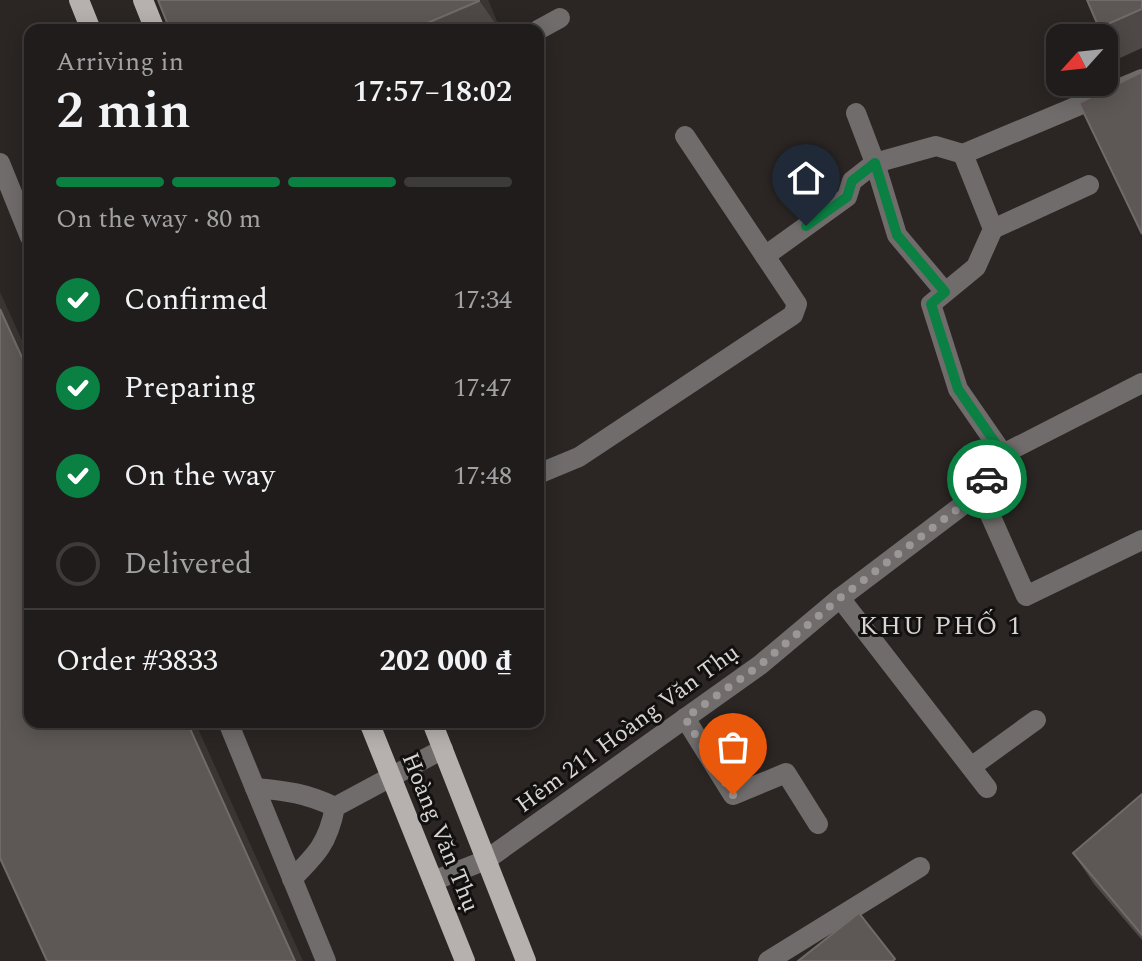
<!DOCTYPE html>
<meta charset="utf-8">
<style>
body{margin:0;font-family:Spectral,serif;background:#2d2928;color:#f1f3f6;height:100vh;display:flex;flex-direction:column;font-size:30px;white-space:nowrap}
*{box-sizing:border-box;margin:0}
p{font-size:26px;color:#a2a1a3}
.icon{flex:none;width:44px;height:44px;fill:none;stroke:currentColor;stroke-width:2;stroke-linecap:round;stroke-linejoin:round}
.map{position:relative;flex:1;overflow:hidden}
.side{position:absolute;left:24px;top:24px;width:520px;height:704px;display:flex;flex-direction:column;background:#201c1b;border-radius:16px;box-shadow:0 4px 20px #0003,0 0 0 2px #3d3a3a}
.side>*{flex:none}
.needle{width:52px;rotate:243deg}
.fabs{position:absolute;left:1046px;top:24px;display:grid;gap:16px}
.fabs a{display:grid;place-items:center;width:72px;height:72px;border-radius:16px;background:#201c1b;box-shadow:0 4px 20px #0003,0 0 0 2px #3d3a3a;font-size:40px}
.pin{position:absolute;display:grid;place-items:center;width:68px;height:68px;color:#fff;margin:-82px -34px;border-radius:50% 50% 50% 0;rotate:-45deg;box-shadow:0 0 8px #0007}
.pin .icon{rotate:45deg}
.courier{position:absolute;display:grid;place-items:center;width:80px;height:80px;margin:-40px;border:6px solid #0b8043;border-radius:50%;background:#fff;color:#222;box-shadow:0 2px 10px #0007}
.summary em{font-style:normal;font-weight:600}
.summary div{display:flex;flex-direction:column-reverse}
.summary{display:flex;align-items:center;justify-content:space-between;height:136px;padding:0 32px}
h1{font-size:52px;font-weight:600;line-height:60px}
.bar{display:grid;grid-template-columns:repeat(4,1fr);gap:12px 8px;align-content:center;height:96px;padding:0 32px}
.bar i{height:10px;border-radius:6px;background:#3d3a3a}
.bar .active{background:#0b8043}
.bar p{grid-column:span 4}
.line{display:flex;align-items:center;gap:20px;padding:0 32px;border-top:2px solid #3d3a3a}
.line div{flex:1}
ol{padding:0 32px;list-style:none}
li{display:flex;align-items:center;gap:24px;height:88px}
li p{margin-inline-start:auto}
li .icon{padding:8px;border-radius:50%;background:#0b8043;color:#fff;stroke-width:4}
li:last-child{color:#a2a1a3}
li i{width:44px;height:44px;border:4px solid #3d3a3a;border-radius:50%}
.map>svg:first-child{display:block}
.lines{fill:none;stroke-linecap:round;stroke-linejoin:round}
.minor{stroke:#6f6c6b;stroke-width:20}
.major{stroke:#b6b1ae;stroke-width:20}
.wall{fill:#4e4847}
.shaded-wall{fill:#3a3432}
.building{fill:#5d5856;stroke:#706b69;stroke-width:2}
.done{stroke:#9b9796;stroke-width:8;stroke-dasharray:0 14.4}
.route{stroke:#0b8043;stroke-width:10}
.labels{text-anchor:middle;stroke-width:6;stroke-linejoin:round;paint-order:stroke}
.street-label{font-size:24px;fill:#d8d4d3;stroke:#12100f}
.neighbourhood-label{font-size:26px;letter-spacing:2px;fill:#d8d4d3;stroke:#12100f}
</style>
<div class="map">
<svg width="1142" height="961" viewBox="0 0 1142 961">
<rect width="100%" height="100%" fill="#2b2624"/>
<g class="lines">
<!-- minor -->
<g class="minor">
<polyline points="538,30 560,18"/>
<polyline points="963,154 993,229 976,267 931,304 958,389 1003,454"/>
<polyline points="963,154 1142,79"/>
<polyline points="0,163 30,237"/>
<polyline points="993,229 1089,185"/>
<polyline points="765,256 847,197 852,181 875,163 856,113"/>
<polyline points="945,292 897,235 875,163 936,146 963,154"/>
<polyline points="538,474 579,457 793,315 797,304 685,136"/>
<polyline points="980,492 1026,596 1142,540"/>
<polyline points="840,598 987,788"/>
<polyline points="685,718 733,795 786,773 818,824"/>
<polyline points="228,722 326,961"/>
<polyline points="971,767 1036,720"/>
<path d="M255,788C287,791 306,793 335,807"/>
<path d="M292,879C317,854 328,843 335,807L443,749"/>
<polyline points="433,881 486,860 760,665 840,598 980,492 1003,454 1142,383"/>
<polyline points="768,961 920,867"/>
</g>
<!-- major -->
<g class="major">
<polyline points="79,0 91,30"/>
<polyline points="143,0 155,30"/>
<polyline points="369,722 465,961"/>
<polyline points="432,722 526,961"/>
</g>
</g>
<!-- wall -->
<g class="wall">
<polygon points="158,0 488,0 500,30 170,30"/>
<polygon points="1142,0 1142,48 1120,58 1099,28"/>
<polygon points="1142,794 1142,940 1094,884 1073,853"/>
</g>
<!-- shaded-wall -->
<g class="shaded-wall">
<polygon points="479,0 488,0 500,30"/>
<polygon points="0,292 30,358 30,375 0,309"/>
<polygon points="187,722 195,722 303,961 295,961"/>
</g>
<!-- building -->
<g class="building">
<polygon points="158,0 479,0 479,1 411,30 170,30"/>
<polygon points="1087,0 1142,0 1142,9 1099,28"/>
<polygon points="1142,72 1142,234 1079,103"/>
<polygon points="0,309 30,375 30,722 187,722 295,961 47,961 0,858"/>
<polygon points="1142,794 1142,935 1073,853"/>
<polygon points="859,913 895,959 893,961 798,961"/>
</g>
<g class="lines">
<!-- done -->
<polyline class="done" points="733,795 685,718 760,665 840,598 980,492 987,479"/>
<!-- route -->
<polyline class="route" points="806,226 847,197 852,181 875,163 897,235 945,292 931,304 958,389 1003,454 987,479"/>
</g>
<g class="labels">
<!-- street labels -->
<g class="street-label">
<text transform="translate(627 728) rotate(-36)" y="8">Hẻm 211 Hoàng Văn Thụ</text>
<text transform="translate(441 832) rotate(68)" y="8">Hoàng Văn Thụ</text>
</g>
<!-- neighbourhood labels -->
<g class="neighbourhood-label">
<text x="941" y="634">KHU PHỐ 1</text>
</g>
</g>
</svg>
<div class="fabs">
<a><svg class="needle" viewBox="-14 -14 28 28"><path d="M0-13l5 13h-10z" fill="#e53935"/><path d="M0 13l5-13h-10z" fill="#a2a1a3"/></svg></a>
</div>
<div class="pin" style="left:733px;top:795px;background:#ea580c"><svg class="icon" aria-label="bag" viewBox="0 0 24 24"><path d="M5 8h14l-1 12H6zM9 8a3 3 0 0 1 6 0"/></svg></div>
<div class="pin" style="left:806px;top:226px;background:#1f2937"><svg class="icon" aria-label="home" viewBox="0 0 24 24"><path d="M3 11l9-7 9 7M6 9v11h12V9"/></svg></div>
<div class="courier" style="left:987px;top:479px"><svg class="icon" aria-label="car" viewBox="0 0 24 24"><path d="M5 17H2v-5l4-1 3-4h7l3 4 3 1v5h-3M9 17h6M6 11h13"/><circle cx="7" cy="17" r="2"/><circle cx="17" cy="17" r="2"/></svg></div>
<section class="side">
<div class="summary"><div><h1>2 min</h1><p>Arriving in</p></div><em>17:57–18:02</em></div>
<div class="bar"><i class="active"></i><i class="active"></i><i class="active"></i><i></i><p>On the way · 80 m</p></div>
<ol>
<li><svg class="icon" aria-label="check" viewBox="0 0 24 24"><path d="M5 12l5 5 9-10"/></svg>Confirmed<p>17:34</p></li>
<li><svg class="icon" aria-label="check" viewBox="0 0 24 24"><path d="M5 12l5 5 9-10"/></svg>Preparing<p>17:47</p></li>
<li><svg class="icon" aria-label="check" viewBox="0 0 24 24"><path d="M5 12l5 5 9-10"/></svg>On the way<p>17:48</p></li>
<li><i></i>Delivered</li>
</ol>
<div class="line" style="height:104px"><div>Order #3833</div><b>202 000 ₫</b></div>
</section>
</div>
